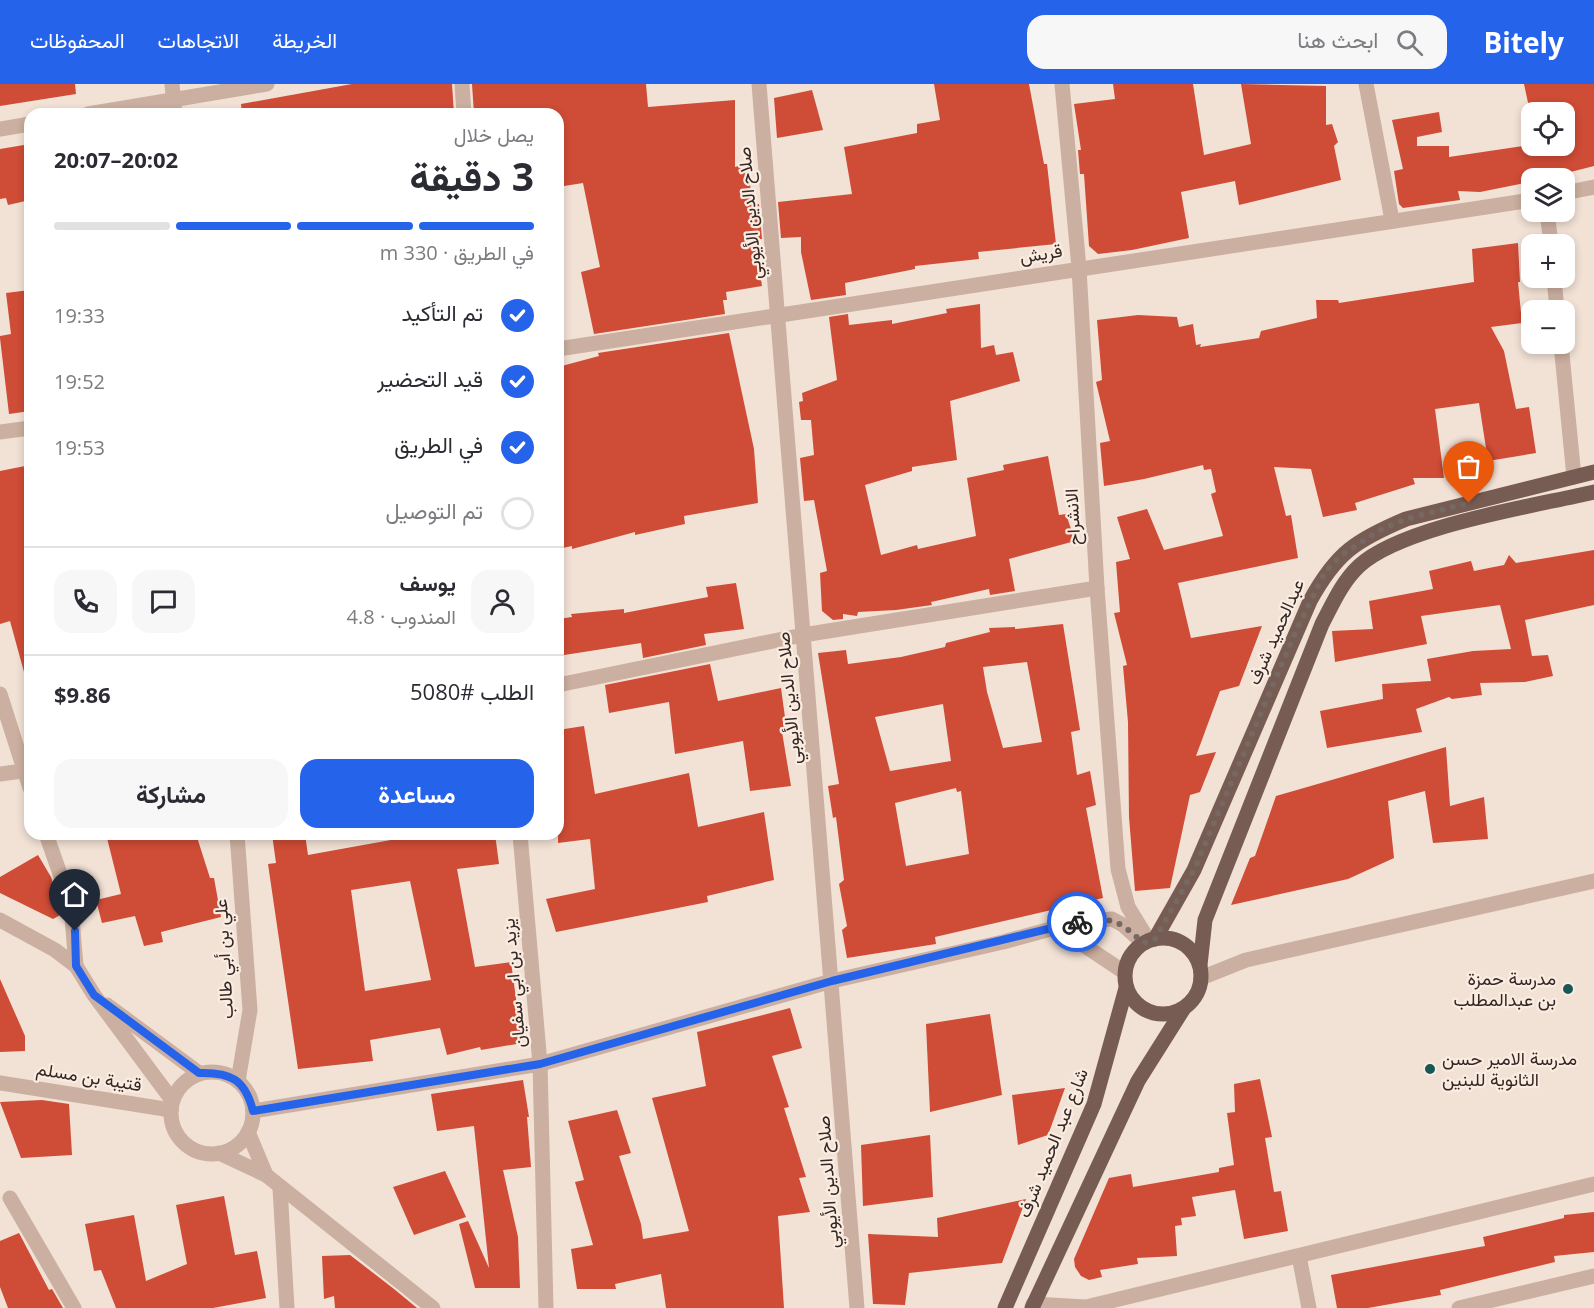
<!DOCTYPE html>
<html lang="ar">
<meta charset="utf-8">
<style>
body{margin:0;font-family:"Open Sans",Vazirmatn,sans-serif;background:#f7f7f7;color:#2b2b33;direction:rtl;height:100vh;display:flex;flex-direction:column;font-size:22px;white-space:nowrap}
*{box-sizing:border-box;margin:0}
p{font-size:20px;color:#7c7c81}
.icon{flex:none;width:33px;height:33px;fill:none;stroke:currentColor;stroke-width:2;stroke-linecap:round;stroke-linejoin:round}
.map{position:relative;flex:1;overflow:hidden;direction:ltr}
.details{position:absolute;left:24px;top:24px;width:540px;height:732px;display:flex;flex-direction:column;background:#fff;border-radius:18px;box-shadow:0 3px 9px #0003;direction:rtl}
.details>*{flex:none}
.buttons{position:absolute;left:1521px;top:18px;display:grid;gap:12px}
.buttons a{display:grid;place-items:center;width:54px;height:54px;border-radius:12px;background:#fff;box-shadow:0 3px 9px #0003;font-size:30px}
.pin{position:absolute;display:grid;place-items:center;width:51px;height:51px;color:#fff;margin:-62px -26px;border-radius:50% 50% 50% 0;rotate:-45deg;box-shadow:0 0 6px #0007}
.pin .icon{rotate:45deg}
.courier{position:absolute;display:grid;place-items:center;width:60px;height:60px;margin:-30px;border:4px solid #2563eb;border-radius:50%;background:#fff;color:#222;box-shadow:0 2px 8px #0007}
.overview em{font-style:normal;font-weight:700}
.overview div{display:flex;flex-direction:column-reverse}
.overview{display:flex;align-items:center;justify-content:space-between;height:102px;padding:0 30px}
h1{font-size:39px;font-weight:700;line-height:45px}
.bar{display:grid;grid-template-columns:repeat(4,1fr);gap:9px 6px;align-content:center;height:72px;padding:0 30px}
.bar i{height:8px;border-radius:4px;background:#e1e1e2}
.bar .current{background:#2563eb}
.bar p{grid-column:span 4}
.line{display:flex;align-items:center;gap:15px;padding:0 30px;border-top:2px solid #e1e1e2}
.line div{flex:1}
.round{display:grid;place-items:center;flex:none;width:63px;height:63px;border-radius:18px;background:#f7f7f7}
ol{padding:0 30px;list-style:none}
li{display:flex;align-items:center;gap:18px;height:66px}
li p{margin-inline-start:auto}
li .icon{padding:6px;border-radius:50%;background:#2563eb;color:#fff;stroke-width:4}
li:last-child{color:#7c7c81}
li i{width:33px;height:33px;border:3px solid #e1e1e2;border-radius:50%}
.primary-button{display:flex;gap:12px;margin-top:auto;padding:12px 30px}
.primary-button a{flex:1;height:69px;border-radius:18px;background:#2563eb;color:#fff;font-size:24px;font-weight:700;line-height:69px;text-align:center}
.primary-button a+a{background:#f7f7f7;color:#2b2b33}
header{display:flex;align-items:center;gap:36px;box-sizing:border-box;height:84px;padding:0 30px;background:#2563eb;color:#fff}
header strong{font-size:28px}
nav{display:flex;gap:33px;margin-inline-start:auto;font-size:21px}
.search{width:420px;height:54px;background:#f7f7f7;display:flex;align-items:center;gap:15px;box-sizing:border-box;padding:0 21px;border-radius:18px;color:#7c7c81;font-size:22px}
.map>svg:first-child{display:block}
.building{fill:#cf4c36;fill-rule:evenodd}
.lines{fill:none;stroke-linecap:round;stroke-linejoin:round}
.minor{stroke:#cbafa0;stroke-width:15}
.major{stroke:#775c54;stroke-width:15}
.done{stroke:#766862;stroke-width:6;stroke-dasharray:0 10.8}
.route{stroke:#2563eb;stroke-width:8}
.poi-dot{fill:#175856;stroke:#faece1;stroke-width:2}
.labels{text-anchor:middle;stroke-width:4.5;stroke-linejoin:round;paint-order:stroke}
.street-label{font-size:18px;fill:#342724;stroke:#faece1}
.poi-label{font-size:18px;fill:#342724;stroke:#faece1;text-anchor:end}
</style>
<header>
<strong>Bitely</strong>
<div class="search"><svg class="icon" aria-label="search" viewBox="0 0 24 24"><circle cx="10" cy="10" r="6"/><path d="M15 15l6 6"/></svg>ابحث هنا</div>
<nav><a>الخريطة</a><a>الاتجاهات</a><a>المحفوظات</a></nav>
</header>
<div class="map">
<svg width="1594" height="1224" viewBox="0 0 1594 1224">
<rect width="100%" height="100%" fill="#f2e1d5"/>
<!-- building -->
<g class="building">
<polygon points="0,0 75,0 76,10 0,22"/>
<polygon points="352,0 452,0 454,30 242,30 241,20"/>
<polygon points="472,0 646,0 648,23 735,16 735,83 748,79 752,121 759,120 762,155 755,155 762,202 726,208 727,216 723,216 725,230 594,250 581,188 600,183 583,99 558,103 558,30 474,30"/>
<polygon points="934,0 1029,0 1044,80 1047,80 1056,160 978,168 979,175 915,182 915,185 845,199 846,211 811,216 801,168 801,153 781,154 778,118 852,110 844,63 917,49 917,40 940,36"/>
<polygon points="1113,0 1193,0 1204,71 1251,60 1241,0 1326,2 1326,41 1332,40 1338,58 1334,62 1341,96 1239,121 1235,97 1181,108 1189,154 1132,166 1098,170 1089,162 1084,90 1080,90 1078,66 1081,66 1074,20 1115,15"/>
<polygon points="1524,0 1594,0 1594,82 1547,94 1524,94 1525,99 1480,108 1458,107 1460,116 1403,124 1399,120 1394,87 1403,85 1392,36 1439,28 1442,48 1417,53 1417,62 1449,62 1449,73 1523,62 1564,62 1564,21 1530,28"/>
<polygon points="812,6 823,46 777,54 774,14"/>
<polygon points="30,60 30,116 8,121 6,114 0,115 0,65"/>
<polygon points="1518,159 1520,198 1518,198 1522,239 1491,243 1504,267 1516,325 1529,323 1536,369 1488,377 1479,319 1435,325 1444,394 1413,394 1415,400 1355,419 1357,426 1323,433 1311,385 1274,383 1286,432 1291,431 1298,474 1178,499 1191,554 1262,542 1239,602 1220,607 1196,672 1216,668 1200,708 1190,711 1170,804 1135,807 1129,733 1128,638 1123,582 1127,581 1114,529 1120,528 1116,478 1130,475 1117,433 1147,425 1164,466 1223,452 1211,410 1216,408 1211,385 1204,386 1203,381 1144,395 1104,402 1100,359 1110,357 1096,298 1102,296 1097,236 1138,231 1177,233 1179,243 1193,240 1196,261 1201,260 1200,263 1259,254 1261,247 1317,234 1316,216 1338,216 1339,219 1474,198 1472,165"/>
<polygon points="30,206 30,327 9,330 0,254 0,252 11,250 6,209"/>
<polygon points="980,220 981,264 994,261 996,271 1013,268 1020,297 950,317 957,376 912,383 912,387 865,401 881,471 917,461 918,465 976,452 967,394 1004,386 1003,381 1048,372 1059,431 1066,430 1075,457 1009,475 1015,507 990,511 989,505 931,518 932,521 896,526 858,528 857,532 843,530 843,535 833,536 822,527 820,489 827,487 814,416 804,417 800,374 814,371 811,336 801,336 799,318 803,317 802,309 837,296 829,233 848,230 849,241 892,236 892,240 947,229 946,225"/>
<polygon points="729,249 754,365 758,419 684,432 685,440 635,451 635,448 572,465 572,462 558,465 558,283 599,272 598,269"/>
<polygon points="30,381 30,588 24,588 10,537 0,540 0,387"/>
<polygon points="1594,466 1594,521 1525,536 1532,572 1548,571 1553,592 1525,598 1480,599 1482,611 1452,615 1449,613 1416,625 1422,648 1327,664 1320,627 1383,615 1382,600 1431,597 1427,575 1473,567 1511,565 1500,521 1421,532 1427,560 1335,578 1332,547 1373,545 1369,517 1433,505 1429,487 1471,477 1474,487 1504,481 1509,471 1516,479"/>
<polygon points="736,499 744,545 704,550 706,561 643,574 641,559 558,572 558,535 572,533 571,530 624,525 624,529 708,513 706,503"/>
<path d="M1063,540L1080,646L1071,648L1077,691L1090,687L1096,721L1086,724L1103,814L935,853L936,860L847,874L842,846L847,842L839,800L844,796L836,733L833,734L828,702L839,700L818,569L846,566L848,580L901,573L945,563L946,559L990,548L989,544L1015,543V545ZM1027,578L1042,658L1003,664L987,608L983,583ZM943,620L951,677L890,687L875,633ZM956,704L957,708L961,707L969,770L906,782L895,719Z"/>
<polygon points="710,580 718,617 781,604 787,648 782,648 791,702 750,707 743,657 675,670 669,618 609,629 605,601"/>
<polygon points="584,642 595,710 689,689 698,743 764,728 774,796 707,812 708,818 556,848 546,815 595,805 590,755 558,759 558,646"/>
<polygon points="1446,663 1450,722 1484,713 1488,755 1433,759 1425,707 1388,717 1394,774 1348,795 1231,821 1250,774 1255,772 1276,712"/>
<polygon points="106,750 196,750 210,794 214,794 221,833 161,848 163,858 144,862 135,832 102,839 96,816 121,810"/>
<path d="M272,750H305L308,771L424,750H495L499,780L457,785L475,883L511,878L522,959L481,966L480,963L447,971L440,944L370,956L373,977L298,985L268,780L276,779ZM410,797L431,896L365,907L351,806Z"/>
<polygon points="38,771 51,793 61,823 62,830 53,835 0,809 0,793"/>
<polygon points="0,895 25,952 25,967 0,968"/>
<polygon points="790,924 802,964 772,972 789,1023 784,1024 806,1093 799,1094 810,1128 778,1132 784,1224 666,1224 661,1190 615,1200 616,1205 577,1205 571,1165 593,1161 575,1098 584,1096 568,1037 617,1026 631,1069 619,1072 641,1140 643,1155 689,1147 652,1014 706,1002 697,948"/>
<polygon points="990,930 1002,1011 930,1028 926,940"/>
<polygon points="1260,995 1272,1053 1265,1054 1274,1108 1281,1107 1288,1147 1244,1155 1235,1106 1192,1113 1196,1132 1181,1134 1182,1141 1175,1142 1177,1172 1137,1174 1138,1180 1100,1186 1102,1193 1089,1196 1081,1192 1075,1183 1074,1175 1109,1094 1131,1090 1133,1103 1219,1088 1219,1084 1234,1081 1227,1029 1235,1028 1234,1000"/>
<polygon points="523,996 529,1033 527,1033 531,1083 503,1086 518,1153 520,1204 475,1204 459,1140 468,1137 489,1184 474,1042 437,1047 431,1010"/>
<polygon points="1065,1004 1048,1051 1018,1061 1012,1011"/>
<polygon points="42,1016 69,1020 72,1071 21,1074 0,1018"/>
<polygon points="930,1051 933,1113 863,1122 861,1061"/>
<polygon points="445,1087 466,1133 414,1151 393,1103"/>
<polygon points="224,1112 235,1171 257,1167 266,1214 213,1224 116,1224 101,1186 94,1187 85,1140 134,1131 146,1197 187,1180 176,1121"/>
<polygon points="1026,1115 1002,1179 909,1189 905,1221 873,1220 868,1150 938,1153 937,1134"/>
<polygon points="1594,1128 1594,1168 1554,1172 1555,1178 1440,1206 1441,1211 1368,1224 1337,1224 1331,1191 1485,1162 1483,1153 1564,1134 1564,1131"/>
<polygon points="19,1149 49,1206 52,1205 63,1224 8,1224 0,1203 0,1157"/>
<polygon points="350,1171 394,1205 417,1224 335,1224 334,1212 324,1215 322,1172"/>
</g>
<g class="lines">
<!-- minor -->
<g class="minor">
<polyline points="172,0 175,30"/>
<polyline points="462,0 464,30"/>
<polyline points="759,0 857,1224"/>
<polyline points="1062,0 1079,184 1097,504 1118,785 1128,823 1147,854"/>
<polyline points="1366,0 1392,136"/>
<polyline points="88,30 267,0"/>
<polyline points="0,45 30,40"/>
<polyline points="1564,109 1594,103"/>
<polyline points="1547,128 1551,160"/>
<polyline points="1554,194 1557,226"/>
<polyline points="1561,260 1574,393"/>
<polyline points="558,265 1532,116"/>
<polyline points="0,348 30,344"/>
<polyline points="558,601 803,551 1097,504"/>
<polyline points="0,610 30,704"/>
<polyline points="0,690 30,686"/>
<polyline points="46,750 71,821 76,882"/>
<polyline points="237,750 250,926 238,997"/>
<polyline points="520,750 540,980 546,1224"/>
<polyline points="0,836 55,866 76,882 94,911 172,1016"/>
<polyline points="1058,844 1124,888"/>
<polyline points="1201,894 1246,876 1594,797"/>
<polyline points="107,921 199,989"/>
<circle cx="212" cy="1029" r="41"/>
<polyline points="0,999 171,1026"/>
<polyline points="253,1027 540,980 832,897 1003,858 1076,838 1112,835 1123,841 1143,859"/>
<polyline points="248,1048 266,1091"/>
<polyline points="219,1069 266,1091 433,1224"/>
<polyline points="280,1104 287,1224"/>
<polyline points="10,1114 74,1224"/>
<polyline points="1299,1172 1309,1224"/>
<polyline points="1033,1220 1086,1223 1594,1100"/>
<polyline points="1459,1224 1594,1192"/>
</g>
<!-- major -->
<g class="major">
<circle cx="1163" cy="892" r="38"/>
<path d="M1155,855L1194,786L1310,517C1336,469 1356,456 1406,435L1594,388"/>
<path d="M1200,881L1205,836L1322,540C1333,519 1342,498 1359,482C1402,442 1535,422 1594,408"/>
<polyline points="1005,1224 1094,1020 1126,904"/>
<polyline points="1032,1224 1138,997 1184,924"/>
</g>
</g>
<g class="lines">
<!-- done -->
<path class="done" d="M1077,838C1111,833 1118,835 1143,859L1155,855L1194,786L1296,547L1325,488L1340,472L1382,445L1406,435L1469,419"/>
<!-- route -->
<path class="route" d="M75,847L76,882L94,911L199,989C230,988 245,995 253,1027L540,980L832,897L1077,838"/>
</g>
<!-- markers -->
<g class="poi-dot">
<circle cx="1568" cy="905" r="6"/>
<circle cx="1430" cy="985" r="6"/>
</g>
<g class="labels">
<!-- street labels -->
<g class="street-label">
<text transform="translate(750 129) rotate(-95)" y="6">صلاح الدين الأيوبي</text>
<text transform="translate(1041 170) rotate(-9)" y="6">قريش</text>
<text transform="translate(1073 433) rotate(-93)" y="6">الانشراح</text>
<text transform="translate(1276 548) rotate(-66)" y="6">عبدالحميد شرف</text>
<text transform="translate(789 614) rotate(-95)" y="6">صلاح الدين الأيوبي</text>
<text transform="translate(224 875) rotate(-93)" y="6">علي بن أبي طالب</text>
<text transform="translate(514 899) rotate(-95)" y="6">يزيد بن ابي سفيان</text>
<text transform="translate(89 993) rotate(9)" y="6">قتيبة بن مسلم</text>
<text transform="translate(1053 1059) rotate(-68)" y="6">شارع عبد الحميد شرف</text>
<text transform="translate(828 1098) rotate(-94)" y="6">صلاح الدين الأيوبي</text>
</g>
<!-- poi labels -->
<g class="poi-label">
<text x="1556" y="901">مدرسة حمزة<tspan x="1556" dy="21">بن عبدالمطلب</tspan></text>
<text x="1442" y="981" text-anchor="start">مدرسة الامير حسن<tspan x="1442" dy="21">الثانوية للبنين</tspan></text>
</g>
</g>
</svg>
<div class="buttons">
<a><svg class="icon" aria-label="locate" viewBox="0 0 24 24"><circle cx="12" cy="12" r="6"/><path d="M12 2v4M12 18v4M2 12h4M18 12h4"/></svg></a>
<a><svg class="icon" aria-label="layers" viewBox="0 0 24 24"><path d="M12 4l9 5-9 5-9-5zM3 14l9 5 9-5"/></svg></a>
<a>+</a>
<a>−</a>
</div>
<div class="pin" style="left:1469px;top:419px;background:#ea580c"><svg class="icon" aria-label="bag" viewBox="0 0 24 24"><path d="M5 8h14l-1 12H6zM9 8a3 3 0 0 1 6 0"/></svg></div>
<div class="pin" style="left:75px;top:847px;background:#1f2937"><svg class="icon" aria-label="home" viewBox="0 0 24 24"><path d="M3 11l9-7 9 7M6 9v11h12V9"/></svg></div>
<div class="courier" style="left:1077px;top:838px"><svg class="icon" aria-label="bike" viewBox="0 0 24 24"><circle cx="6" cy="16" r="4"/><circle cx="18" cy="16" r="4"/><path d="M6 16l4-8h5l3 8M10 8l3 8H6M13 5h3"/></svg></div>
<section class="details">
<div class="overview"><div><h1>3 دقيقة</h1><p>يصل خلال</p></div><em>20:02–20:07</em></div>
<div class="bar"><i class="current"></i><i class="current"></i><i class="current"></i><i></i><p>في الطريق · 330 m</p></div>
<ol>
<li><svg class="icon" aria-label="check" viewBox="0 0 24 24"><path d="M5 12l5 5 9-10"/></svg>تم التأكيد<p>19:33</p></li>
<li><svg class="icon" aria-label="check" viewBox="0 0 24 24"><path d="M5 12l5 5 9-10"/></svg>قيد التحضير<p>19:52</p></li>
<li><svg class="icon" aria-label="check" viewBox="0 0 24 24"><path d="M5 12l5 5 9-10"/></svg>في الطريق<p>19:53</p></li>
<li><i></i>تم التوصيل</li>
</ol>
<div class="line" style="height:108px"><a class="round"><svg class="icon" aria-label="person" viewBox="0 0 24 24"><circle cx="12" cy="8" r="4"/><path d="M4 21q1-7 8-7t8 7"/></svg></a><div><b>يوسف</b><p>المندوب · 4.8</p></div><a class="round"><svg class="icon" aria-label="chat" viewBox="0 0 24 24"><path d="M4 5h16v11H9l-5 4z"/></svg></a><a class="round"><svg class="icon" aria-label="phone" viewBox="0 0 24 24"><path d="M5 4h4l2 5-3 2q2 4 5 5l2-3 5 2v4C11 20 4 13 5 4z"/></svg></a></div>
<div class="line" style="height:78px"><div>الطلب #5080</div><b>$9.86</b></div>
<div class="primary-button"><a>مساعدة</a><a>مشاركة</a></div>
</section>
</div>
